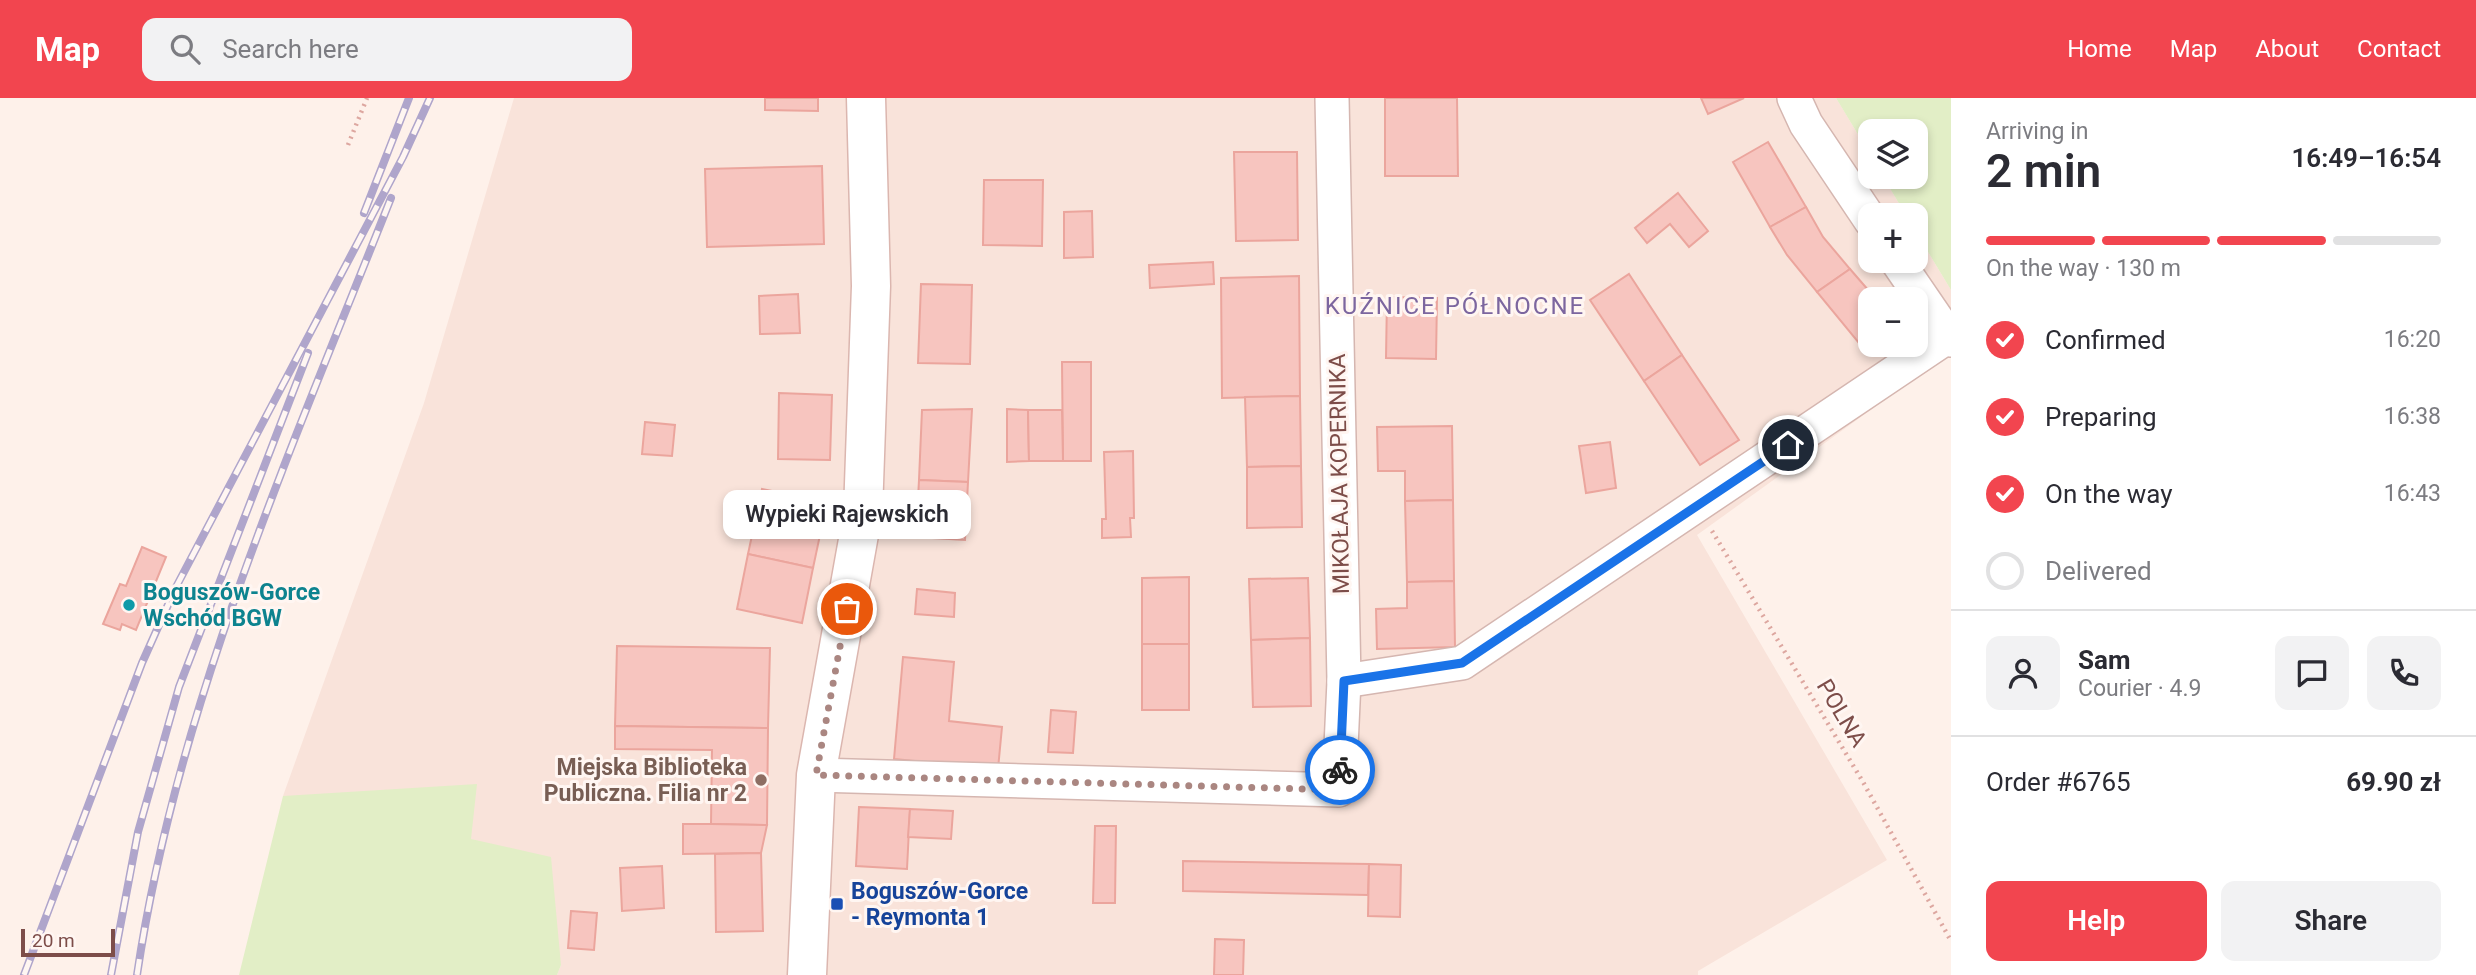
<!DOCTYPE html>
<meta charset="utf-8">
<style>
body{margin:0;font-family:Roboto,sans-serif;background:#f2f2f3;color:#2b2b33;height:100vh;display:flex;flex-direction:column;font-size:26px;white-space:nowrap}
*{box-sizing:border-box;margin:0}
p{font-size:23px;color:#7c7c81}
.icon{flex:none;width:38px;height:38px;fill:none;stroke:currentColor;stroke-width:2;stroke-linecap:round;stroke-linejoin:round}
.map{position:relative;flex:1;overflow:hidden}
.details{display:flex;flex-direction:column;background:#fff;width:525px}
.details>*{flex:none}
.tools{position:absolute;left:1858px;top:21px;display:grid;gap:14px}
.tools a{display:grid;place-items:center;width:70px;height:70px;border-radius:14px;background:#fff;box-shadow:0 4px 10px #0003;font-size:35px}
.scale{position:absolute;left:21px;bottom:18px;width:94px;box-sizing:border-box;padding-left:7px;border:4px solid #7d4d49;border-top:0;font-size:19px;line-height:24px;white-space:nowrap;color:#7d4d49;-webkit-text-stroke:5px #fff6f2;paint-order:stroke}
.pin{position:absolute;display:grid;place-items:center;width:60px;height:60px;color:#fff;margin:-30px;border:4px solid #fff;border-radius:50%;box-shadow:0 2px 7px #0007}
.courier{position:absolute;display:grid;place-items:center;width:70px;height:70px;margin:-35px;border:5px solid #1a73e8;border-radius:50%;background:#fff;color:#222;box-shadow:0 2px 9px #0007}
.bubble{position:absolute;height:49px;border-radius:14px;background:#fff;box-shadow:0 4px 10px #0003;font-size:23px;font-weight:600;line-height:49px;text-align:center}
.head em{font-style:normal;font-weight:600}
.head div{display:flex;flex-direction:column-reverse}
.head{display:flex;align-items:center;justify-content:space-between;height:119px;padding:0 35px}
h1{font-size:46px;font-weight:600;line-height:52px}
.bar{display:grid;grid-template-columns:repeat(4,1fr);gap:10px 7px;align-content:center;height:84px;padding:0 35px}
.bar i{height:9px;border-radius:5px;background:#e1e1e2}
.bar .current{background:#f2454f}
.bar p{grid-column:span 4}
.line{display:flex;align-items:center;gap:18px;padding:0 35px;border-top:2px solid #e1e1e2}
.line div{flex:1}
.round{display:grid;place-items:center;flex:none;width:74px;height:74px;border-radius:14px;background:#f2f2f3}
ol{padding:0 35px;list-style:none}
li{display:flex;align-items:center;gap:21px;height:77px}
li p{margin-inline-start:auto}
li .icon{padding:7px;border-radius:50%;background:#f2454f;color:#fff;stroke-width:4}
li:last-child{color:#7c7c81}
li i{width:38px;height:38px;border:4px solid #e1e1e2;border-radius:50%}
.action{display:flex;gap:14px;margin-top:auto;padding:14px 35px}
.action a{flex:1;height:80px;border-radius:14px;background:#f2454f;color:#fff;font-size:28px;font-weight:600;line-height:80px;text-align:center}
.action a+a{background:#f2f2f3;color:#2b2b33}
header{display:flex;align-items:center;gap:42px;box-sizing:border-box;height:98px;padding:0 35px;background:#f2454f;color:#fff}
header strong{font-size:33px}
nav{display:flex;gap:38px;margin-inline-start:auto;font-size:24px}
.search{width:490px;height:63px;background:#f2f2f3;display:flex;align-items:center;gap:18px;box-sizing:border-box;padding:0 24px;border-radius:14px;color:#7c7c81;font-size:26px}
main{display:flex;flex:1;min-height:0}
.map>svg:first-child{display:block}
.residential{fill:#f9e3da;fill-rule:evenodd}
.green{fill:#e2eec6}
.building{fill:#f7c5bf;stroke:#eba59d;stroke-width:2}
.lines{fill:none;stroke-linecap:round;stroke-linejoin:round}
.street-casing{stroke:#d5b6b0;stroke-width:36}
.secondary-casing{stroke:#dbb6af;stroke-width:41}
.path{stroke:#dda7a0;stroke-width:4.5;stroke-dasharray:2 5;stroke-linecap:butt}
.street{stroke:#fff;stroke-width:33}
.secondary{stroke:#fff;stroke-width:38}
.rail-casing{stroke:#afa5cb;stroke-width:8}
.rail{stroke:#fff6f2;stroke-width:5;stroke-dasharray:16;stroke-linecap:butt}
.done{stroke:#aa8681;stroke-width:7;stroke-dasharray:0 12.6}
.route{stroke:#1a73e8;stroke-width:9}
.culture-dot{fill:#0f9aa8;stroke:#fff6f2;stroke-width:2.5}
.education-dot{fill:#8d6e63;stroke:#fff6f2;stroke-width:2.5}
.transit-dot{fill:#1a4fb4;stroke:#fff6f2;stroke-width:2.5}
.labels{text-anchor:middle;stroke-width:6;stroke-linejoin:round;paint-order:stroke}
.street-label{font-size:23px;fill:#7d4d49;stroke:#fff6f2}
.culture-label{font-size:23px;font-weight:bold;fill:#0d838f;stroke:#fff6f2;text-anchor:start}
.education-label{font-size:23px;font-weight:bold;fill:#785e54;stroke:#fff6f2;text-anchor:end}
.transit-label{font-size:23px;font-weight:bold;fill:#164399;stroke:#fff6f2;text-anchor:start}
.neighbourhood-label{font-size:24px;letter-spacing:2px;fill:#7c669f;stroke:#fff6f2}
</style>
<header>
<strong>Map</strong>
<div class="search"><svg class="icon" aria-label="search" viewBox="0 0 24 24"><circle cx="10" cy="10" r="6"/><path d="M15 15l6 6"/></svg>Search here</div>
<nav><a>Home</a><a>Map</a><a>About</a><a>Contact</a></nav>
</header>
<main>
<div class="map">
<svg width="1951" height="877" viewBox="0 0 1951 877">
<rect width="100%" height="100%" fill="#fef1ea"/>
<!-- residential -->
<path class="residential" d="M514,0H1836L1871,58V79H1883L1906,117H1871V163H1916V134L1951,192V254L1697,437L1887,762L1698,873V877H557L561,867L471,741L283,698L424,305ZM1871,201H1916V247H1871Z"/>
<!-- green -->
<g class="green">
<polygon points="1836,0 1951,0 1951,192 1916,134 1916,117 1906,117 1883,79 1916,79 1916,33 1871,33 1871,58"/>
<polygon points="477,686 471,741 551,759 561,867 557,877 239,877 283,698"/>
</g>
<!-- building -->
<g class="building">
<polygon points="765,0 818,0 818,13 765,12"/>
<polygon points="1385,0 1457,0 1458,78 1385,78"/>
<polygon points="1701,0 1744,0 1708,16"/>
<polygon points="1768,44 1806,109 1770,129 1733,64"/>
<polygon points="1234,54 1297,54 1298,142 1236,143"/>
<polygon points="822,68 824,146 707,149 705,71"/>
<polygon points="984,82 1043,82 1042,148 983,147"/>
<polygon points="1678,95 1708,133 1689,149 1670,126 1647,145 1635,130"/>
<polygon points="1806,109 1823,139 1850,171 1817,194 1787,157 1770,129"/>
<polygon points="1092,113 1093,159 1064,160 1064,114"/>
<polygon points="1213,164 1214,186 1150,190 1149,167"/>
<polygon points="1850,171 1876,201 1871,201 1871,244 1863,250 1817,194"/>
<polygon points="1629,176 1682,257 1644,283 1590,202"/>
<polygon points="1299,178 1300,298 1222,300 1221,180"/>
<polygon points="921,186 972,187 970,266 918,265"/>
<polygon points="798,196 800,235 760,236 759,198"/>
<polygon points="1387,199 1437,200 1436,261 1386,260"/>
<polygon points="1682,257 1739,342 1700,367 1644,283"/>
<polygon points="1062,264 1091,264 1091,363 1063,363"/>
<polygon points="779,295 832,297 830,362 778,361"/>
<polygon points="1300,298 1301,368 1247,369 1245,299"/>
<polygon points="972,311 968,384 919,382 922,312"/>
<polygon points="1007,311 1028,312 1029,363 1007,364"/>
<polygon points="1028,312 1062,312 1063,363 1029,363"/>
<polygon points="645,324 675,327 672,358 642,356"/>
<polygon points="1452,328 1453,402 1405,403 1405,373 1378,373 1377,329"/>
<polygon points="1610,344 1616,390 1586,395 1579,348"/>
<polygon points="1133,353 1134,420 1130,420 1131,439 1102,440 1102,421 1106,421 1104,354"/>
<polygon points="1301,368 1302,429 1247,430 1247,369"/>
<polygon points="919,382 968,384 965,442 916,439"/>
<polygon points="762,391 827,404 813,470 748,456"/>
<polygon points="1453,402 1454,483 1407,484 1405,403"/>
<polygon points="142,449 166,459 136,532 122,526 120,532 103,526 120,486 126,488"/>
<polygon points="748,456 813,470 802,525 737,511"/>
<polygon points="1189,479 1189,546 1142,546 1142,480"/>
<polygon points="1308,480 1310,540 1251,542 1249,481"/>
<polygon points="1454,483 1455,549 1377,551 1376,511 1407,510 1407,484"/>
<polygon points="917,491 955,495 954,519 915,516"/>
<polygon points="1310,540 1311,608 1253,609 1251,542"/>
<rect x="1142" y="546" width="47" height="66"/>
<polygon points="617,548 770,550 768,630 615,628"/>
<polygon points="903,559 954,564 949,623 1002,629 998,671 894,661"/>
<polygon points="1051,612 1076,614 1073,655 1048,654"/>
<polygon points="615,628 768,630 767,727 711,726 712,652 615,651"/>
<polygon points="859,709 910,711 907,771 856,768"/>
<polygon points="910,711 953,713 951,741 908,739"/>
<polygon points="683,726 711,726 767,727 761,755 683,756"/>
<polygon points="1095,728 1116,728 1115,805 1093,805"/>
<polygon points="761,755 763,833 716,834 715,756"/>
<polygon points="1183,763 1369,766 1368,797 1183,793"/>
<polygon points="1369,766 1401,767 1400,819 1368,818"/>
<polygon points="662,768 664,810 622,813 620,770"/>
<polygon points="571,813 597,815 594,852 568,850"/>
<polygon points="1215,841 1244,842 1243,877 1214,877"/>
</g>
<g class="lines">
<defs>
<g id="street">
<polyline points="1794,0 1806,26 1871,123"/>
<polyline points="1897,163 1951,242"/>
<polyline points="1344,583 1462,565 1947,239"/>
<polyline points="816,677 1339,692 1344,583 1332,0"/>
</g>
<polyline id="secondary" points="807,877 816,677 863,414 871,188 866,0"/>
</defs>
<!-- street casing -->
<use href="#street" class="street-casing"/>
<!-- secondary casing -->
<use href="#secondary" class="secondary-casing"/>
<!-- path -->
<g class="path">
<polyline points="348,47 367,0"/>
<polyline points="1712,433 1863,684 1951,843"/>
</g>
<!-- street -->
<use href="#street" class="street"/>
<!-- secondary -->
<use href="#secondary" class="secondary"/>
<defs>
<g id="rail">
<polyline points="364,115 409,0"/>
<polyline points="24,877 142,565 176,489 403,59 430,0"/>
<polyline points="111,877 138,734 179,589 308,255"/>
<path d="M137,877C177,606 291,353 391,100"/>
</g>
</defs>
<!-- rail casing -->
<use href="#rail" class="rail-casing"/>
<!-- rail -->
<use href="#rail" class="rail"/>
</g>
<g class="lines">
<!-- done -->
<polyline class="done" points="847,511 816,677 1339,692 1340,672"/>
<!-- route -->
<polyline class="route" points="1340,672 1344,583 1462,565 1788,347"/>
</g>
<!-- markers -->
<circle class="culture-dot" cx="129" cy="507" r="7"/>
<circle class="education-dot" cx="761" cy="682" r="7"/>
<rect class="transit-dot" x="830" y="799" width="14" height="14" rx="3.5"/>
<g class="labels">
<!-- street labels -->
<g class="street-label">
<text transform="translate(1339 376) rotate(-91)" y="8">MIKOŁAJA KOPERNIKA</text>
<text transform="translate(1842 615) rotate(59)" y="8">POLNA</text>
</g>
<!-- culture labels -->
<g class="culture-label">
<text x="143" y="502">Boguszów-Gorce<tspan x="143" dy="26">Wschód BGW</tspan></text>
</g>
<!-- education labels -->
<g class="education-label">
<text x="747" y="677">Miejska Biblioteka<tspan x="747" dy="26">Publiczna. Filia nr 2</tspan></text>
</g>
<!-- transit labels -->
<g class="transit-label">
<text x="851" y="801">Boguszów-Gorce<tspan x="851" dy="26">- Reymonta 1</tspan></text>
</g>
<!-- neighbourhood labels -->
<g class="neighbourhood-label">
<text x="1455" y="216">KUŹNICE PÓŁNOCNE</text>
</g>
</g>
</svg>
<div class="tools">
<a><svg class="icon" aria-label="layers" viewBox="0 0 24 24"><path d="M12 4l9 5-9 5-9-5zM3 14l9 5 9-5"/></svg></a>
<a>+</a>
<a>−</a>
</div>
<div class="scale">20 m</div>
<div class="pin" style="left:847px;top:511px;background:#ea580c"><svg class="icon" aria-label="bag" viewBox="0 0 24 24"><path d="M5 8h14l-1 12H6zM9 8a3 3 0 0 1 6 0"/></svg></div>
<div class="pin" style="left:1788px;top:347px;background:#1f2937"><svg class="icon" aria-label="home" viewBox="0 0 24 24"><path d="M3 11l9-7 9 7M6 9v11h12V9"/></svg></div>
<div class="courier" style="left:1340px;top:672px"><svg class="icon" aria-label="bike" viewBox="0 0 24 24"><circle cx="6" cy="16" r="4"/><circle cx="18" cy="16" r="4"/><path d="M6 16l4-8h5l3 8M10 8l3 8H6M13 5h3"/></svg></div>
<div class="bubble" style="left:723px;top:392px;width:248px">Wypieki Rajewskich</div>
</div>
<section class="details">
<div class="head"><div><h1>2 min</h1><p>Arriving in</p></div><em>16:49–16:54</em></div>
<div class="bar"><i class="current"></i><i class="current"></i><i class="current"></i><i></i><p>On the way · 130 m</p></div>
<ol>
<li><svg class="icon" aria-label="check" viewBox="0 0 24 24"><path d="M5 12l5 5 9-10"/></svg>Confirmed<p>16:20</p></li>
<li><svg class="icon" aria-label="check" viewBox="0 0 24 24"><path d="M5 12l5 5 9-10"/></svg>Preparing<p>16:38</p></li>
<li><svg class="icon" aria-label="check" viewBox="0 0 24 24"><path d="M5 12l5 5 9-10"/></svg>On the way<p>16:43</p></li>
<li><i></i>Delivered</li>
</ol>
<div class="line" style="height:126px"><a class="round"><svg class="icon" aria-label="person" viewBox="0 0 24 24"><circle cx="12" cy="8" r="4"/><path d="M4 21q1-7 8-7t8 7"/></svg></a><div><b>Sam</b><p>Courier · 4.9</p></div><a class="round"><svg class="icon" aria-label="chat" viewBox="0 0 24 24"><path d="M4 5h16v11H9l-5 4z"/></svg></a><a class="round"><svg class="icon" aria-label="phone" viewBox="0 0 24 24"><path d="M5 4h4l2 5-3 2q2 4 5 5l2-3 5 2v4C11 20 4 13 5 4z"/></svg></a></div>
<div class="line" style="height:91px"><div>Order #6765</div><b>69.90 zł</b></div>
<div class="action"><a>Help</a><a>Share</a></div>
</section>
</main>
